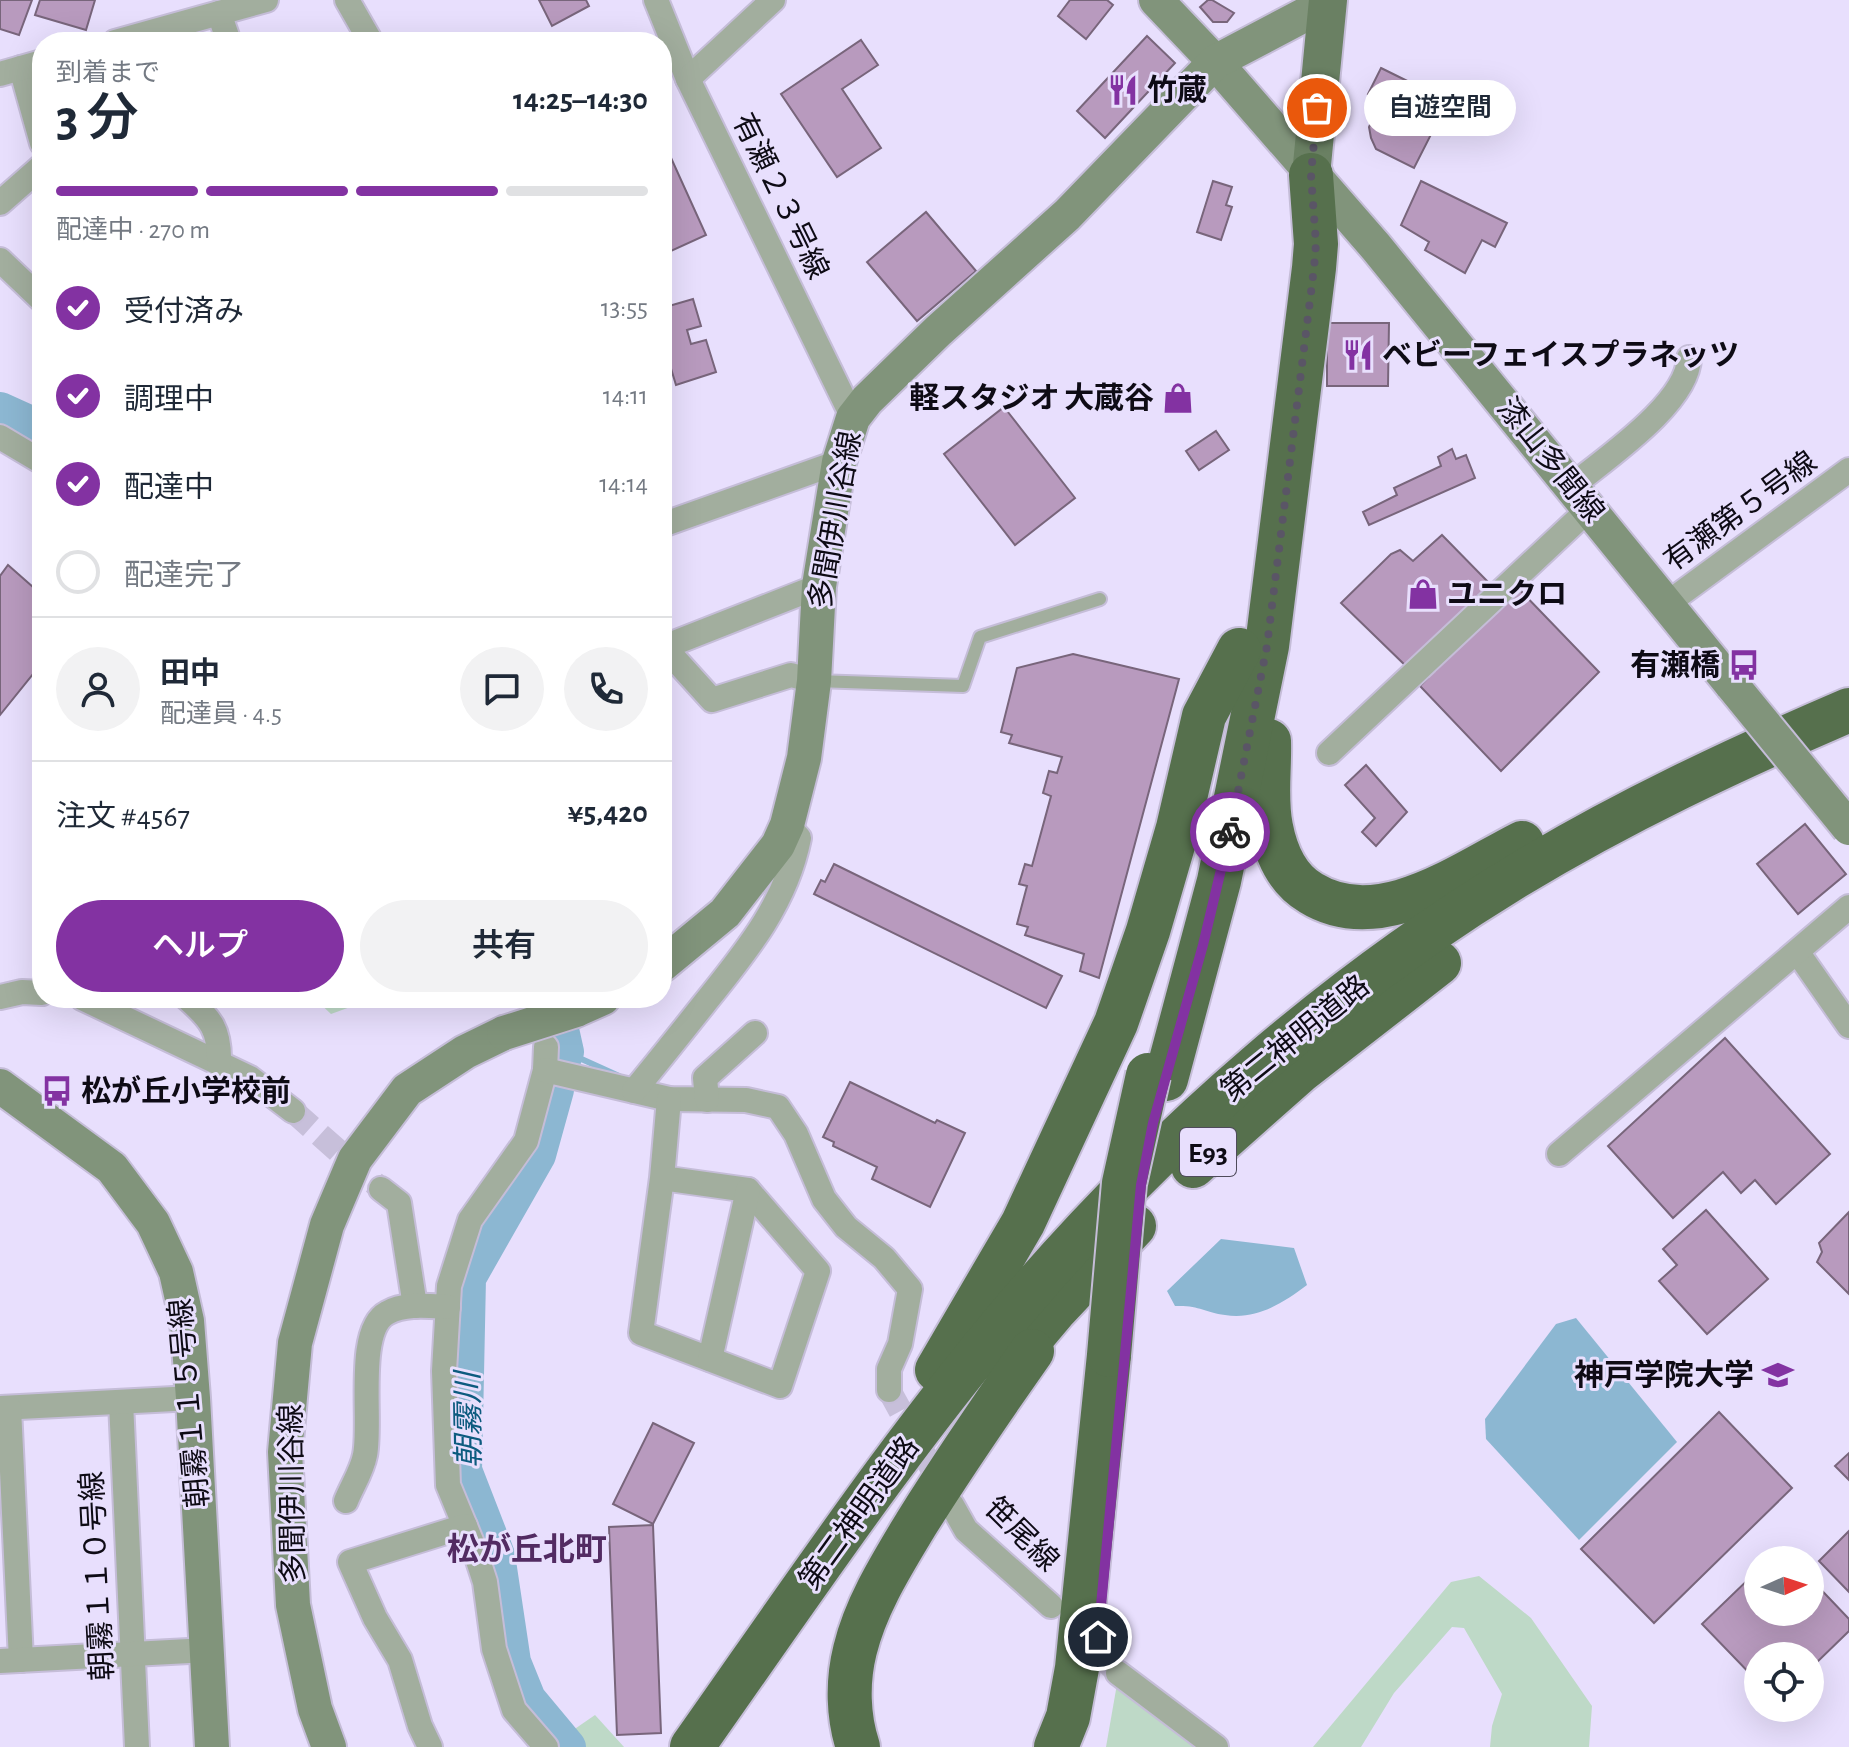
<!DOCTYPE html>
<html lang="ja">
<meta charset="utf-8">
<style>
body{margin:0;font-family:"Alegreya Sans","Noto Sans JP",sans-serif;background:#f2f2f3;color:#1f2937;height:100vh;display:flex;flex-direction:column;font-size:30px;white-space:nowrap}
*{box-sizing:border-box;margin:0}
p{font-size:26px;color:#747a83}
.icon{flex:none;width:44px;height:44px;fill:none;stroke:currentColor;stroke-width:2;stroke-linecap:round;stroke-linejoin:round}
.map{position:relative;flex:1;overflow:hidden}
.side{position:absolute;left:32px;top:32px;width:640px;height:976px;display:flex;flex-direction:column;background:#fff;border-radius:32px;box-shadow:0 8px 32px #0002}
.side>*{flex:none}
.needle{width:52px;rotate:87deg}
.fabs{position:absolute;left:1744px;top:1546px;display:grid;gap:16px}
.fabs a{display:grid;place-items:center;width:80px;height:80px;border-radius:50%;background:#fff;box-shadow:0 8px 32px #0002;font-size:40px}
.pin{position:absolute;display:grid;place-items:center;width:68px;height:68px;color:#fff;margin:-34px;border:4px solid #fff;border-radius:50%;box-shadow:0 2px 8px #0007}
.courier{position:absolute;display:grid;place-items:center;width:80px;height:80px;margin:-40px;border:6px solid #8332a2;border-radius:50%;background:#fff;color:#222;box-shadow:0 2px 10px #0007}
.bubble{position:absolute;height:56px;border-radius:28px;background:#fff;box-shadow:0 8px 32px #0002;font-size:26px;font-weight:600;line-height:56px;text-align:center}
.headline em{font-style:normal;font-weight:600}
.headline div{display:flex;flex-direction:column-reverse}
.headline{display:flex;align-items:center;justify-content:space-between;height:136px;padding:0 24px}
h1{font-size:52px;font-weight:600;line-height:60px}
.bar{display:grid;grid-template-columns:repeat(4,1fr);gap:12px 8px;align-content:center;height:96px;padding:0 24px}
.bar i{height:10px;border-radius:6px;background:#e0e1e3}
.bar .active{background:#8332a2}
.bar p{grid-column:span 4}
.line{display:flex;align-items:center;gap:20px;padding:0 24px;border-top:2px solid #e0e1e3}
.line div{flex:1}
.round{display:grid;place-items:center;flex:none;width:84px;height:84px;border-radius:42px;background:#f2f2f3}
ol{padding:0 24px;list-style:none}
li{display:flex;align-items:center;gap:24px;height:88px}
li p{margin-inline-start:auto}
li .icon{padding:8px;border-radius:50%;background:#8332a2;color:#fff;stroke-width:4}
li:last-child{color:#747a83}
li i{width:44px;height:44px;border:4px solid #e0e1e3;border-radius:50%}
.primary-button{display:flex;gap:16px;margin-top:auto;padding:16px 24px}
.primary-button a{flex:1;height:92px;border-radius:48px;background:#8332a2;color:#fff;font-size:32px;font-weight:600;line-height:92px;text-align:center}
.primary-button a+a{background:#f2f2f3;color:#1f2937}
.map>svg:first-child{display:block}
.green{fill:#bed9c7}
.water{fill:#8cb7d2}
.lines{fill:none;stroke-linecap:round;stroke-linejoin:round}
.stream{stroke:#8cb7d2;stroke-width:6}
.river{stroke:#8cb7d2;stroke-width:36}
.building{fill:#b89abe;stroke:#78657b;stroke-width:2}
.street-tunnel{stroke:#c7bfda;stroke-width:24;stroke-dasharray:24 12;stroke-linecap:butt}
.lane-casing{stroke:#c5bdd8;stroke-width:16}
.street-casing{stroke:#c5bdd8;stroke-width:28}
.secondary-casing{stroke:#c5bdd8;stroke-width:38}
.primary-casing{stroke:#c5bdd8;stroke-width:42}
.highway-casing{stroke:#c5bdd8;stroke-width:48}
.lane{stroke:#a2ae9e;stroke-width:12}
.street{stroke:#a2ae9e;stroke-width:24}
.secondary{stroke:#81947b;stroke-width:34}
.primary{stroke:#6a8063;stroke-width:38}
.highway{stroke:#56704d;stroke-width:44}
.secondary-bridge-casing{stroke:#c5bdd8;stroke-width:38;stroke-linecap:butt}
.highway-bridge-casing{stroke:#c5bdd8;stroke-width:48;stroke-linecap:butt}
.secondary-bridge{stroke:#81947b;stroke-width:34}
.highway-bridge{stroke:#56704d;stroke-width:44}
.done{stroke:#5a5566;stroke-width:8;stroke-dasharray:0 14.4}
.route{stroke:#8332a2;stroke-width:10}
.labels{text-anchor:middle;stroke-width:6;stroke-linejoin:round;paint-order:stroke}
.shield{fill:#e8dffd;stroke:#4f4b5b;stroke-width:2}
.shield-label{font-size:28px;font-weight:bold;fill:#0e0b15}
.poi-label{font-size:30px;font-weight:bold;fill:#0e0b15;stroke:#e8dffd;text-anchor:start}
.street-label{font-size:30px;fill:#0e0b15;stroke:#e8dffd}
.water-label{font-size:32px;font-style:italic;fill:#0d5b7f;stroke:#e8dffd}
.neighbourhood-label{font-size:32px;font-weight:bold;fill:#522b62;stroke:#e8dffd}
</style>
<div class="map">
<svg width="1849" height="1747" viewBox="0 0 1849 1747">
<rect width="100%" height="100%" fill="#e8dffd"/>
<!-- green -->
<g class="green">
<polygon points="314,998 375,998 331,1014"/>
<polygon points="1479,1576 1531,1618 1592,1706 1589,1747 1490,1747 1492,1726 1502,1694 1464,1628 1452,1627 1394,1693 1361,1747 1313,1747 1451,1582"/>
<polygon points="1117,1684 1198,1747 1106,1747"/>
<polygon points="595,1715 624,1747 576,1747 566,1735"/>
</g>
<!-- water -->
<g class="water">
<path d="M1221,1239L1294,1248L1307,1285C1283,1303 1257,1320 1225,1315C1204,1312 1199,1305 1175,1306L1167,1291Z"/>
<polygon points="1576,1318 1677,1442 1579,1540 1486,1439 1485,1419 1556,1324"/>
</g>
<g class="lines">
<!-- stream -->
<polyline class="stream" points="566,1052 619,1076"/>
<!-- river -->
<g class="river">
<polyline points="0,410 42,429"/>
<polyline points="554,998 566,1052 564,1057"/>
<polyline points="556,1090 538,1155 468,1278 464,1470 497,1555 513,1662 528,1699 568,1747"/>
</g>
</g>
<!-- building -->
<g class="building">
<polygon points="0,0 32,0 19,35 0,29"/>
<polygon points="40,0 95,0 86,30 35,15"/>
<polygon points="539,0 586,0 589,6 552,26"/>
<polygon points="1070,0 1107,0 1113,5 1086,39 1058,16"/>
<polygon points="1208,0 1212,0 1234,13 1227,22 1213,22 1200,7"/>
<polygon points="1147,36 1175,63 1105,138 1077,111"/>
<polygon points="861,40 878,65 842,89 881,148 837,177 781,94"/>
<polygon points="1381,68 1448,101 1414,168 1376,149 1371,138 1369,127 1380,101 1368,94"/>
<polygon points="662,138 706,235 671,251 662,230"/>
<polygon points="1213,181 1232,187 1226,205 1232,207 1221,240 1197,232"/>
<polygon points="1421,181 1507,223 1495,247 1482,240 1465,273 1425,250 1429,242 1401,225"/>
<polygon points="926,212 976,271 917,321 867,262"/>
<polygon points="693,299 701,326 687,330 691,344 706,340 716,372 676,385 662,339 662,308"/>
<polygon points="1327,323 1389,323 1388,386 1327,386"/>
<polygon points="1004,407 1075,498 1015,545 944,454"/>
<polygon points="1216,431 1229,450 1199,470 1186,451"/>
<polygon points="1452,449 1456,459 1466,455 1475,478 1369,525 1363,512 1397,495 1394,488 1441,466 1438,457"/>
<polygon points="1442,535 1492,586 1408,668 1341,603 1391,554 1400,550 1413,561"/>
<polygon points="8,565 42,595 42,663 0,715 0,576"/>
<polygon points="1518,588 1599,672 1501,771 1420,686 1428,678 1425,674 1432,666 1436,670"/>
<polygon points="1073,654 1179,679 1099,978 1080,971 1084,954 1025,935 1028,927 1017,924 1027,886 1019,884 1025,864 1032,866 1051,796 1043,793 1049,771 1057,773 1062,757 1009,743 1012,735 1001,732 1017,668"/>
<polygon points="1366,765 1407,812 1376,846 1362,832 1375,818 1345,785"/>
<polygon points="1805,824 1846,874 1798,914 1757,864"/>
<polygon points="834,864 1062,976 1046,1008 814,894 821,880 825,882"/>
<polygon points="1725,1038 1830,1154 1776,1204 1755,1180 1741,1193 1723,1172 1673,1218 1608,1146"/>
<polygon points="850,1082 935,1123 937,1120 965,1133 930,1207 872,1179 877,1167 833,1146 834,1142 823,1137"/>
<polygon points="1706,1210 1768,1279 1707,1334 1659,1281 1677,1265 1663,1249"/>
<polygon points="1849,1212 1849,1294 1817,1262 1822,1252 1819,1243"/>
<polygon points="1719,1412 1792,1488 1654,1623 1581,1549"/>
<polygon points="653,1423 694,1443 653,1524 613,1504"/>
<polygon points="1849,1453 1849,1480 1835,1466"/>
<polygon points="653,1525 661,1733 617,1735 609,1527"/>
<polygon points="1849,1531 1849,1592 1819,1561"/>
<polygon points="1781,1548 1792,1560 1768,1560"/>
<polygon points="1758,1570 1758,1612 1810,1612 1810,1578 1849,1619 1849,1631 1810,1669 1810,1656 1758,1656 1758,1682 1702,1624"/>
</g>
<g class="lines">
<!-- street-tunnel -->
<g class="street-tunnel">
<polyline points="531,998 543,1037"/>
<polyline points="293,1111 381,1189"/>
<polyline points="889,1390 943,1489"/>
<polyline points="1077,1633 1118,1673"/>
</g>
<defs>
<polyline id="lane" points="816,681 963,686 980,637 1100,599"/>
<g id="street">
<polyline points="347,0 371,42"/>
<polyline points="656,0 688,79 853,418"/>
<polyline points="219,13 229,42"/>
<polyline points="115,42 266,0"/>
<polyline points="21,68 42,143"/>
<polyline points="0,74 42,62"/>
<polyline points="688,79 773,0"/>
<polyline points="0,203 42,166"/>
<polyline points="0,260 42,300"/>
<polyline points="0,437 42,462"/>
<path d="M1572,486C1606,458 1688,403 1689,358"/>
<polyline points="662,525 839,462"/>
<polyline points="1668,603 1849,470"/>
<polyline points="814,681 791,675 712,700 664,647 819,586"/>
<polyline points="1329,753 1590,508"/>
<polyline points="1798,953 1849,1026"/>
<polyline points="0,997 22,992 42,993"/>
<polyline points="82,998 250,1078 293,1111"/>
<path d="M187,998C211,1019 220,1030 219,1063"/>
<polyline points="546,1047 545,1070 526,1141 470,1220 449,1286 444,1371 448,1485 474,1548 485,1582 494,1649 514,1710 546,1747"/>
<polyline points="545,1070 669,1099 746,1100 778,1107 796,1134 824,1199 846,1227 884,1258 910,1289 900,1344 889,1369 889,1390"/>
<path d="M634,1091C658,1062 681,1033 704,1004C745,953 786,904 799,838L787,825"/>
<polyline points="707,1100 705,1078 755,1033"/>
<polyline points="1559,1154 1849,907"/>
<polyline points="662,1178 748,1190 818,1271 780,1386 641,1333 662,1178 669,1099"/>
<polyline points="381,1189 399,1203 415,1306"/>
<polyline points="710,1359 748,1190"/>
<polyline points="121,1402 137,1747"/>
<polyline points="0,1408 193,1398"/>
<polyline points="9,1408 21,1660"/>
<path d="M346,1501C352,1486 362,1471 365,1455C372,1422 355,1330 387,1313C404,1303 429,1306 448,1307"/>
<polyline points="952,1505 966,1530 1051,1606"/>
<polyline points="0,1661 208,1650"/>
<polyline points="1118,1673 1216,1747"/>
<polyline points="430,1747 420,1726 400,1660 375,1618 350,1562 465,1526"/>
</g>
<g id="secondary">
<polyline points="1156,0 1215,62 1376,247 1732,685"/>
<polyline points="662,965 725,913 778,845 787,825 804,758 814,681 819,586 839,462 853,418 867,400 938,331 1067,215 1215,62 1327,3"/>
<polyline points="576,1010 603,998"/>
<polyline points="0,1086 112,1168 153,1223 176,1272 187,1321 193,1398 212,1747"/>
<polyline points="329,1747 315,1709 293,1605 285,1452 295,1343 327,1225 355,1159 407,1090 465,1052 504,1033"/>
</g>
<polyline id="primary" points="1311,175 1328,0"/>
<g id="highway">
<path d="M1269,741C1270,769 1265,799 1271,827C1276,853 1287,879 1311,893C1379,935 1461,874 1522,843"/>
<polyline points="1166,1079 1219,881 1267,646 1314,268 1316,244 1311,175"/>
<polyline points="1193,1166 1299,1072 1439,963"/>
<polyline points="1006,1368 1054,1311 1134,1226"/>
<polyline points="937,1370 1023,1223 1116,1023 1148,931 1178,828 1204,716 1239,650"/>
<path d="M692,1747C802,1591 908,1432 1033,1288C1171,1130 1336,986 1515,877C1622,812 1735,759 1849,710"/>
<path d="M858,1747C848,1717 847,1682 855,1650C866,1605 892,1564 916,1524C953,1465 992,1408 1032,1351"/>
<polyline points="1056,1747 1068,1717 1077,1668 1109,1355"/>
</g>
</defs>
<!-- lane casing -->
<use href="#lane" class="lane-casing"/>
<!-- street casing -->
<use href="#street" class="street-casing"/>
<!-- secondary casing -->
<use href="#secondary" class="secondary-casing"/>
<!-- primary casing -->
<use href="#primary" class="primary-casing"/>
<!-- highway casing -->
<use href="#highway" class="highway-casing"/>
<!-- lane -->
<use href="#lane" class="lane"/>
<!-- street -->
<use href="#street" class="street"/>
<!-- secondary -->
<use href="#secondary" class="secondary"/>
<!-- primary -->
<use href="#primary" class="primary"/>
<!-- highway -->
<use href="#highway" class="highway"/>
<defs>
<g id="secondary-bridge">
<polyline points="1732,685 1849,828"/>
<polyline points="504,1033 576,1010"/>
</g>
<polyline id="highway-bridge" points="1109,1355 1124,1183 1148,1075"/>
</defs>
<!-- secondary-bridge casing -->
<use href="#secondary-bridge" class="secondary-bridge-casing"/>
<!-- highway-bridge casing -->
<use href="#highway-bridge" class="highway-bridge-casing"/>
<!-- secondary-bridge -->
<use href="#secondary-bridge" class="secondary-bridge"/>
<!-- highway-bridge -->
<use href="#highway-bridge" class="highway-bridge"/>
</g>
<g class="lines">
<!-- done -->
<polyline class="done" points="1230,832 1267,646 1314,268 1316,244 1311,175 1317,108"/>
<!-- route -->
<polyline class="route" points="1098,1637 1141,1185 1153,1123 1203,945 1230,832"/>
</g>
<!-- icons -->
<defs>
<symbol id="restaurant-bare" viewBox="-9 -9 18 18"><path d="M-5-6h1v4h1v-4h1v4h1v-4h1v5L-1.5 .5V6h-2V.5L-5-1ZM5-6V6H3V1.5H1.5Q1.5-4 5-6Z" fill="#8332a2" stroke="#e8dffd" stroke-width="2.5" paint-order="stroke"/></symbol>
<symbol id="shop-bare" viewBox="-9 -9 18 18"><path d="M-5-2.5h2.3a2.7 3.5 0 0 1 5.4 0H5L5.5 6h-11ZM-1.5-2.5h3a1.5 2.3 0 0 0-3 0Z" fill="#8332a2" stroke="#e8dffd" stroke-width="2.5" paint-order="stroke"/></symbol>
<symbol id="bus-bare" viewBox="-9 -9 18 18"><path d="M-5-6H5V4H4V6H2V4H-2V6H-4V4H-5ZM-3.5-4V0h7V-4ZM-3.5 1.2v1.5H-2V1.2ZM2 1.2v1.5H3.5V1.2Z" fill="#8332a2" stroke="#e8dffd" stroke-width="2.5" paint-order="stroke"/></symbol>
<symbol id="university-bare" viewBox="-9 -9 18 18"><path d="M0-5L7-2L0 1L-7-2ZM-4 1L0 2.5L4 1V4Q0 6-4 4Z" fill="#8332a2" stroke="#e8dffd" stroke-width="2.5" paint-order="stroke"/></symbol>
</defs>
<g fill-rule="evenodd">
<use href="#restaurant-bare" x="1101" y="68" width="44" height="44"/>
<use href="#restaurant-bare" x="1336" y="333" width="44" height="44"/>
<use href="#shop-bare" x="1156" y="376" width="44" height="44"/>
<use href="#shop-bare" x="1401" y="572" width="44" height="44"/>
<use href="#bus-bare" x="1722" y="643" width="44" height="44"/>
<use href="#bus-bare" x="35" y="1069" width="44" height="44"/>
<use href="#university-bare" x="1756" y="1353" width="44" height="44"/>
</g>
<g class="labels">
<!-- shield labels -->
<rect class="shield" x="1180" y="1128" width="56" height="48" rx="6"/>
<g class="shield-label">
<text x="1208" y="1162">E93</text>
</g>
<!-- poi labels -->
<g class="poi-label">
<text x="1147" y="100">竹蔵</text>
<text x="1382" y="365">ベビーフェイスプラネッツ</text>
<text x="1154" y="408" text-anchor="end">軽スタジオ 大蔵谷</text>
<text x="1447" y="604">ユニクロ</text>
<text x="1720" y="675" text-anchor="end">有瀬橋</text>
<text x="81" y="1101">松が丘小学校前</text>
<text x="1754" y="1385" text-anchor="end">神戸学院大学</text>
</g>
<!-- street labels -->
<g class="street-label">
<text transform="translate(781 196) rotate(64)" y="10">有瀬２３号線</text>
<text transform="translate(1551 460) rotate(51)" y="10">漆山多聞線</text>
<text transform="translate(1740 511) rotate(-36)" y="10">有瀬第５号線</text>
<text transform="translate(835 520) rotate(-80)" y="10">多聞伊川谷線</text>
<text transform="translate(1295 1038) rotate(-39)" y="10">第二神明道路</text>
<text transform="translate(189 1403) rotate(-95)" y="10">朝霧１１５号線</text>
<text transform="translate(292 1494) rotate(-91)" y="10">多聞伊川谷線</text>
<text transform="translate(859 1513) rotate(-54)" y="10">第二神明道路</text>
<text transform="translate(1022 1534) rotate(45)" y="10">笹尾線</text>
<text transform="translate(97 1576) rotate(-93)" y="10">朝霧１１０号線</text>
</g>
<!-- water labels -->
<g class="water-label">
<text transform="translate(468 1420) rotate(-91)" y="11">朝霧川</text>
</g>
<!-- neighbourhood labels -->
<g class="neighbourhood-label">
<text x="527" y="1560">松が丘北町</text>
</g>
</g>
</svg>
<div class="fabs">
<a><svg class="needle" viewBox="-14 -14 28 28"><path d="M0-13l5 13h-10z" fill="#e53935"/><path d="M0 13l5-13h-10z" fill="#747a83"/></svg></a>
<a><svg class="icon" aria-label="locate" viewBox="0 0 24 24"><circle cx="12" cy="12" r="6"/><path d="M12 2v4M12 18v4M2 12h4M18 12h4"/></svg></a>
</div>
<div class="pin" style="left:1317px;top:108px;background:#ea580c"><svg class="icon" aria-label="bag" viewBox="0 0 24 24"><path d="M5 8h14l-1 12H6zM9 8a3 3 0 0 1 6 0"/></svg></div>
<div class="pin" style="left:1098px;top:1637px;background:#1f2937"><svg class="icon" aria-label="home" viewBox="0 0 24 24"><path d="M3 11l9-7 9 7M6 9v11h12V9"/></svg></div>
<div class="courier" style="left:1230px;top:832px"><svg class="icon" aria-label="bike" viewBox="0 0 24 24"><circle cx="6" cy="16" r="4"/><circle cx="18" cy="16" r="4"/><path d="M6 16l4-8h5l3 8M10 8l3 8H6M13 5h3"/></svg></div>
<div class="bubble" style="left:1364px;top:80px;width:152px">自遊空間</div>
<section class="side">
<div class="headline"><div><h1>3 分</h1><p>到着まで</p></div><em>14:25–14:30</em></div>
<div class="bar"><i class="active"></i><i class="active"></i><i class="active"></i><i></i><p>配達中 · 270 m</p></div>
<ol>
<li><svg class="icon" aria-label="check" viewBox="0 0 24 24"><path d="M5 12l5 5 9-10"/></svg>受付済み<p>13:55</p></li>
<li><svg class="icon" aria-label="check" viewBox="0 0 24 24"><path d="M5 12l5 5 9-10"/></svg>調理中<p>14:11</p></li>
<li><svg class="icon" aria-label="check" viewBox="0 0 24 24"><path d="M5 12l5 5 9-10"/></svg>配達中<p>14:14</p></li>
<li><i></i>配達完了</li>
</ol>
<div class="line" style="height:144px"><a class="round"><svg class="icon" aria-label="person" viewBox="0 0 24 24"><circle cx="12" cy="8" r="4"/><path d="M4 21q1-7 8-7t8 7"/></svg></a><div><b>田中</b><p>配達員 · 4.5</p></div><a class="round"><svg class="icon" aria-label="chat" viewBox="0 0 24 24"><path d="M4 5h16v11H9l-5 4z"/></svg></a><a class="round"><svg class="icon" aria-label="phone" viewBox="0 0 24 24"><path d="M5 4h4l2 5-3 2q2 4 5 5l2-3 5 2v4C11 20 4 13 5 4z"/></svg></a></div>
<div class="line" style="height:104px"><div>注文 #4567</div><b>¥5,420</b></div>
<div class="primary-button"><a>ヘルプ</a><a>共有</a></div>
</section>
</div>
